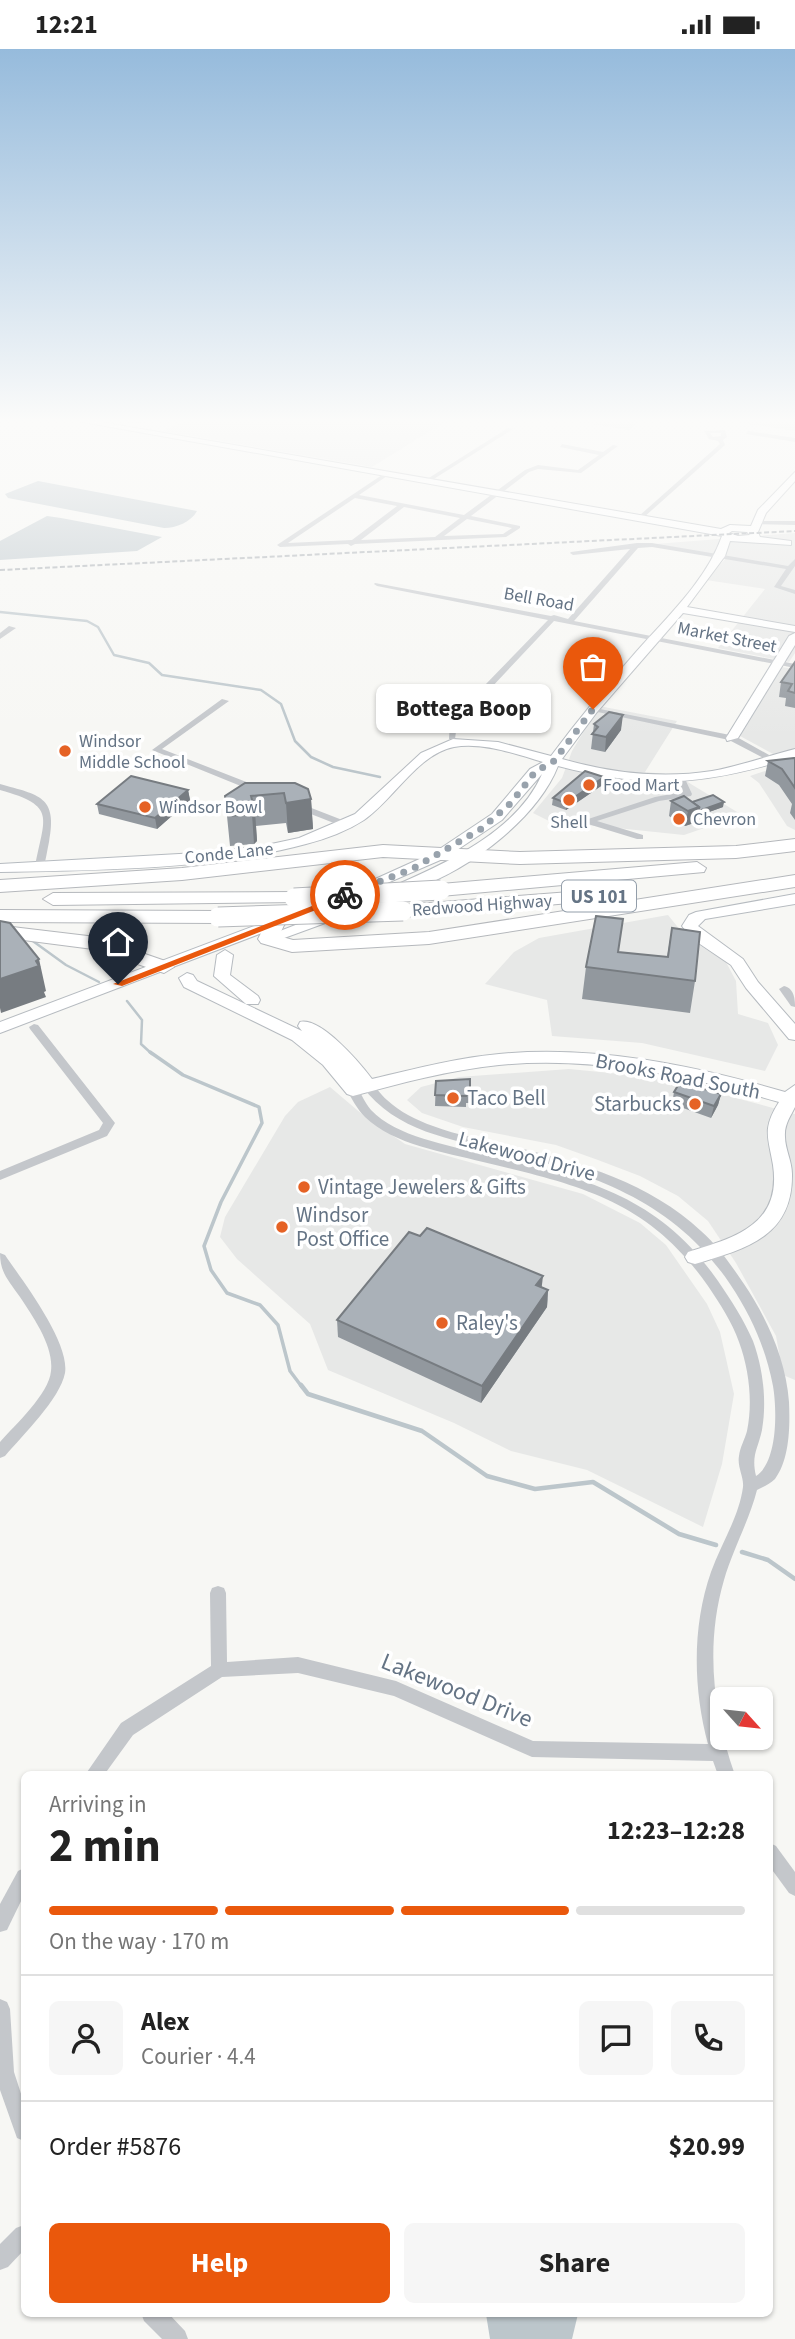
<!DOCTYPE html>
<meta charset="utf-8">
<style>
body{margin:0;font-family:"Source Sans 3",sans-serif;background:#f6f6f6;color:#222;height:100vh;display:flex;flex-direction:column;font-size:26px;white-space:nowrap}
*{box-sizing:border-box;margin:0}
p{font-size:23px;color:#767676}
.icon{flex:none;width:38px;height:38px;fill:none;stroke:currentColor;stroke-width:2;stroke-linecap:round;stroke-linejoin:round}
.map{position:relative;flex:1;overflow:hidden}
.details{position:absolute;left:21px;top:1722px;width:752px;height:546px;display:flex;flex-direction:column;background:#fff;border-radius:10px;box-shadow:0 2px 5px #0004}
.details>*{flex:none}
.needle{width:46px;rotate:117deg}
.fabs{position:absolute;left:710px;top:1638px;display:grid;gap:14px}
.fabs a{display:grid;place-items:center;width:63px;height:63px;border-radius:10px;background:#fff;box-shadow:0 2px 5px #0004;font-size:35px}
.pin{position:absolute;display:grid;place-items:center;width:60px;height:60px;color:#fff;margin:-72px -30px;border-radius:50% 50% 50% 0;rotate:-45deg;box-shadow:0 0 7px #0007}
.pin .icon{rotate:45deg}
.courier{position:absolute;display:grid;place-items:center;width:70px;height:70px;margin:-35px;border:5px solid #ea580c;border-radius:50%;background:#fff;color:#222;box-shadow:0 2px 9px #0007}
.bubble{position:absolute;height:49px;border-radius:10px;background:#fff;box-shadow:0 2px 5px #0004;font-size:23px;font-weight:700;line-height:49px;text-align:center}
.summary em{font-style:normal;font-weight:700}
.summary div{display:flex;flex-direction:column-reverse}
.summary{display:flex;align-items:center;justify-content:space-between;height:119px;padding:0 28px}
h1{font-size:46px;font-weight:700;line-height:52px}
.bar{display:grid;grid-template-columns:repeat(4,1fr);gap:10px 7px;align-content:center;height:84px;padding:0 28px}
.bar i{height:9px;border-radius:5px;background:#e0e0e0}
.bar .on{background:#ea580c}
.bar p{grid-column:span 4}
.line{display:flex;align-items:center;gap:18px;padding:0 28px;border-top:2px solid #e0e0e0}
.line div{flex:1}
.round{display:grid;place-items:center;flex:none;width:74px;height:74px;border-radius:10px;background:#f6f6f6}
.action{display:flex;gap:14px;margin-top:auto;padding:14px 28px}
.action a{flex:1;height:80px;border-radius:10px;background:#ea580c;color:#fff;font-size:28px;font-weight:700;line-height:80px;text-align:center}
.action a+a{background:#f6f6f6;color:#222}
.status{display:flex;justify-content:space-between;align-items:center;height:49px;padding:0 35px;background:#fff;direction:ltr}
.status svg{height:19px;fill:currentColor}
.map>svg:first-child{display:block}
.built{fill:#e7e8e7}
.green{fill:#d7ded5}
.water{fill:#bcc6cb}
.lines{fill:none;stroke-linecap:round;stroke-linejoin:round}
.stream-far2{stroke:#bcc6cb;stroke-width:2.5}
.stream-far1{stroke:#bcc6cb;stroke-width:3.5}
.stream{stroke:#bcc6cb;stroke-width:4.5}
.secondary-casing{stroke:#b6bbc0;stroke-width:2}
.highway-casing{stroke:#b5b8bc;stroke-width:2}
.street{fill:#c4c7cb;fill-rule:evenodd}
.secondary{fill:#fff;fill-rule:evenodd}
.highway{fill:#fff;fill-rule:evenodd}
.rail{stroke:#a4aab0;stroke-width:2;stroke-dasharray:5 2.5;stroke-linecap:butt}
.highway-bridge-casing{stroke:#b5b8bc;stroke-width:21;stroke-linecap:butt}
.highway-bridge{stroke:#fff;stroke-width:19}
.wall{fill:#92989e}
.shaded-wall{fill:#777c81}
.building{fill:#aab1b8;stroke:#777c81;stroke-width:2}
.route{fill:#ea580c}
.done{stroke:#98a2ac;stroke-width:7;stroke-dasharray:0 12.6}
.poi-dot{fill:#e56225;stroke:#fff;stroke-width:2.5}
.labels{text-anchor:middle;stroke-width:7;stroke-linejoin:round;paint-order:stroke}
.far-street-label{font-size:18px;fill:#657485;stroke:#fff}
.far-poi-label{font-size:18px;fill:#657485;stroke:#fff;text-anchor:start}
.shield{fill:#fff;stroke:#939eaa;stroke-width:2}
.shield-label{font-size:19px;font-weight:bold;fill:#657485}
.street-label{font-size:21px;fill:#657485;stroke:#fff}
.poi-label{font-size:21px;fill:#657485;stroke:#fff;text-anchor:start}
.near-street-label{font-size:24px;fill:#657485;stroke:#fff}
</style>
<div class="status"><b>12:21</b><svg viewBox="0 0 49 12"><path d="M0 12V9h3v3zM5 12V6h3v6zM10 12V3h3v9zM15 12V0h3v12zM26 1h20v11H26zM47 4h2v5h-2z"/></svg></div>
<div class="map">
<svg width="795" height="2290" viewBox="0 0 795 2290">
<rect width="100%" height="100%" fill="#f7f7f4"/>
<!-- built -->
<g class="built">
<polygon points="190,369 451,369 372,418 163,382"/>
<polygon points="795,484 795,604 789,613 718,599 765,540 706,531 727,508 655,495"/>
<polygon points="781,618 795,620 795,700 775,706 740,687"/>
<polygon points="599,657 677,672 645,723 676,726 742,766 684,786 549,772 533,764 562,729 572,702"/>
<polygon points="795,712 795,781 787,777 759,734 750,727"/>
<polygon points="668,866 685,887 726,913 736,932 738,965 768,974 778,996 765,1022 642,994 552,987 547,951 485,935 514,903 539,889"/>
<polygon points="569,1020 662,1029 795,1065 795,1331 783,1326 776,1287 736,1214 708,1172 678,1147 640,1127 598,1111 556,1096 463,1078 422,1064 407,1051 421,1038 459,1028"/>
<polygon points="330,1038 363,1066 405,1095 583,1145 640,1174 666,1196 707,1255 720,1283 734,1345 722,1415 703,1478 587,1421 511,1402 454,1374 328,1321 310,1275 237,1210 220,1188 225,1168 285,1067 298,1053"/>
</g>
<!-- green -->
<g class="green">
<polygon points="554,369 644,369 629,381"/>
<polygon points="709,369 795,369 795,382"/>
</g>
<!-- water -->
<g class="water">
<path d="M38,432L197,462C191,473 176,479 164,479L8,449L5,445Z"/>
<polygon points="47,467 61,469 162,488 137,502 0,511 0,492"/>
<polygon points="486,2265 486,2264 578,2265 572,2290 490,2290"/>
</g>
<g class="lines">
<!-- stream-far2 -->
<g class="stream-far2">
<polyline points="0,563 87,572 98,578 114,606 149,614 162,626 261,641 281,655 295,692 311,708 333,718 380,728"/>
<polyline points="30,890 66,916 99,933"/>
<polyline points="127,952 142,971 141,995 152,1005"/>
</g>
<!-- stream-far1 -->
<polyline class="stream-far1" points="150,1003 183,1026 259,1058 262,1074 221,1153 204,1197 211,1221 227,1244 260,1256 278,1276 290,1322 302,1338"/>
<!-- stream -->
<g class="stream">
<polyline points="301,1336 308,1345 422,1382 487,1427 535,1440 593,1433 679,1485 716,1496"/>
<polyline points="742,1503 768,1511 795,1530"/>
</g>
<defs>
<g id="secondary">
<path d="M60,369H77L721,480L730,476L751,477L758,461L795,423V432L766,464L758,483L760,488L791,492V496L730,492L725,507L687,558L795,577V583L683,564L597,663L562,710C611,724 661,730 712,722C740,717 767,707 795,700V708C706,736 650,741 558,717C536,773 459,829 401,844L393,839L396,836C449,813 518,781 542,725L502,771L445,809L355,848H345L342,845L435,803L492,765L530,720L543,713C516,705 483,693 454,698C418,705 394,750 364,771C347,782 326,790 306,795C211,821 99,821 0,823V815L197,804L262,797L299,789L355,765L421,704L453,690L498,693L551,707C578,671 606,637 636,603C667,568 706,532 722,487ZM732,482L747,483L750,486L738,487L729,484Z"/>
<polygon points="795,584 795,596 738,689 727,692 726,689 789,587"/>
<polygon points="795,845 795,855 705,870 698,877 743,910 758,933 795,975 795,991 789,990 746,939 731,916 691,889 682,877 689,866 696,863"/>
<polygon points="334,861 342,866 339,869 276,892 264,892 262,889"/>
<polygon points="286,865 291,867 291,873 0,984 0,973"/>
<polygon points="225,901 233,906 230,926 258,947 260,951 258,955 246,955 214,927 217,906"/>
<path d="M187,924L193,926L197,932L302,982L298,977L300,973C321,968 360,1014 372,1030C414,1020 456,1009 499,1005C595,996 693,1016 785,1043L795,1036C795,1042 795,1052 795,1058C791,1067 784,1075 785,1088C785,1100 792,1112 792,1125C793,1188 745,1200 695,1215L688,1213L685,1208L688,1203C734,1189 782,1176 773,1116C768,1087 762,1080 779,1053C689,1027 593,1007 499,1016C450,1021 401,1034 353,1047L347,1045L323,1016L292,991L184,938L179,929Z"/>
</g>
<g id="highway">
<polygon points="795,790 795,802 736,809 520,815 383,808 182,831 0,843 0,831 182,819 383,796 520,803 736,797"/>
<polygon points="697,813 706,819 704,823 441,847 431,841 441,835"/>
<polygon points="795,826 795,838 429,895 292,903 261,894 258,890 268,870 275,868 285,874 279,887 293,891 429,883"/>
<polygon points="622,839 632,845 629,849 403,868 393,862 403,856"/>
<polygon points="294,843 301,845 304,849 301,853 53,856 43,850 53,844"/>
<polygon points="0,861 218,862 228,868 218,874 0,873"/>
<polygon points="4,877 96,888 171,914 174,918 164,924 93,900 0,888 0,878"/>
</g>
</defs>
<!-- secondary casing -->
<use href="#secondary" class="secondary-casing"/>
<!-- highway casing -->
<use href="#highway" class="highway-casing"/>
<!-- street -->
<g class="street">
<polygon points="109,369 136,371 152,369 136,375"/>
<polygon points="508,379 513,380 429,433 424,432"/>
<path d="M725,381L727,388L723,391L725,396L643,469H639V467L720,395L718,392L709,390L704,382ZM710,384H721V387L713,388Z"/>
<polygon points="748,382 795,389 795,393 746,385"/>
<path d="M562,395L603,403L613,396L618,397L581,424L538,420L529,423L471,467L520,477V479L506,488L355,495L351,497L348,495L280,498L277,496L385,424L390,425L359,446L464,466L525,421L538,416L578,421L599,406L560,398ZM355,449L397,457L352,491L288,494ZM404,458L460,469L435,488L361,491ZM467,470L512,479L503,485L444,487Z"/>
<polygon points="757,472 795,472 795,476 755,475 754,474"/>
<polygon points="637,494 652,494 788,517 795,510 795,517 781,537 795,541 795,545 774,538 786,520 652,498 638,499 574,572 795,615 795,619 554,572 457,675 455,690 449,690 450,672 548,571 377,537 374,535 375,534 551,567 554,566 568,570 630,500 573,506 570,504 571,503"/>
<polygon points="9,577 16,579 0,590 0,584"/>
<polygon points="222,650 229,652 162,700 259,738 259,742 253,742 152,701"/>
<polygon points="590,658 735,687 778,711 771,713 729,691 593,662 589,660"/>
<polygon points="679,730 685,730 692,745 691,747 659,752 597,772 643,786 643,790 637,790 588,775 575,779 570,776 655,748 683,743 678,732"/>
<path d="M0,735C39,746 58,747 49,793C47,802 46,811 43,820L40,821L35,818C44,768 58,757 0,741Z"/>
<polygon points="296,753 350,774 352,776 350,778 344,778 293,758 293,754"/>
<path d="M784,937C794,939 795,950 795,958L791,957L779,940Z"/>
<polygon points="34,975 38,976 115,1074 107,1087 0,1131 0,1122 99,1081 103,1074 30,980 29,978"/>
<path d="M368,1033C376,1037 380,1045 387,1051C400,1063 416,1071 433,1077C459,1087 487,1091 515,1098C581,1114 650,1134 701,1182C718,1197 731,1216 744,1235C767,1269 786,1311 789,1353C790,1376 790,1410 775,1430C770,1435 763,1438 757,1441C749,1472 733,1500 724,1531C705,1596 713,1664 735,1726H718L713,1712L532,1708L394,1647L298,1624L222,1628L133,1686L104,1726H85L121,1674L211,1617L210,1544L212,1539L218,1537L224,1539L226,1544L227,1613L298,1608L396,1632L533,1692L708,1695C693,1640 692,1577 711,1523C721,1495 739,1468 743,1438C744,1428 737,1418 739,1407C740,1398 745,1390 747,1382C753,1353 749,1320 739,1293C732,1273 720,1255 708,1237C648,1151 579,1136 483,1113C444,1103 394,1096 365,1068C357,1060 352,1050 347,1041L349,1038H357C362,1046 365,1054 371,1061C396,1088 449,1096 483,1105C582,1129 657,1144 718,1232C731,1251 744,1271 753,1292C763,1319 767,1352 762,1381C758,1400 751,1406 756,1427C778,1413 777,1360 773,1337C766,1300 751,1266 730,1235C675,1153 595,1125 503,1103C451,1090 396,1083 362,1037Z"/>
<path d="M0,1204L5,1206C22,1231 70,1293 65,1324C60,1350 22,1387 5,1407L0,1409V1393C15,1376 49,1345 51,1322C54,1297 33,1268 20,1248C9,1232 0,1224 0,1204Z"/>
<polygon points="770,1794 776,1797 795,1823 795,1847 789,1844 770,1818"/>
<polygon points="24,1819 24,1846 7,1881 0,1883 0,1855 18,1822"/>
<polygon points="0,1950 7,1953 10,1960 14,2023 24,2054 24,2092 17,2089 0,2041"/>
<polygon points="24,2176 24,2201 8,2218 0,2221 0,2195 16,2179"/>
<polygon points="141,2264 168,2264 185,2282 188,2290 162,2290 144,2272"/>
</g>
<!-- secondary -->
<use href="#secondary" class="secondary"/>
<!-- highway -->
<use href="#highway" class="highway"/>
<!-- rail -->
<polyline class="rail" points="0,521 795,482"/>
<defs>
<g id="highway-bridge">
<polyline points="294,849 441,841"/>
<polyline points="218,868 403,862"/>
</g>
</defs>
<!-- highway-bridge casing -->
<use href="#highway-bridge" class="highway-bridge-casing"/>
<!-- highway-bridge -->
<use href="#highway-bridge" class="highway-bridge"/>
</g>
<!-- wall -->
<g class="wall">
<polygon points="795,613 795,659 785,657 786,649 779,648 781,633"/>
<polygon points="594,675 621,681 605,703 591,700"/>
<polygon points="795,709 795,771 790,764 792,755 779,736 765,727 768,712"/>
<polygon points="604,728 604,735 566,761 552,756 553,749"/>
<polygon points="245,734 311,750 313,780 288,784 286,774 256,777 257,792 254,795 230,797 225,747"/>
<polygon points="188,741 190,751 157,780 99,765 97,755"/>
<polygon points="671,752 692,753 723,758 698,767 697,773 685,777 669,767"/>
<polygon points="672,879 695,932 690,964 582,950 586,918 667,908"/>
<polygon points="470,1030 470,1054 466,1054 466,1058 435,1057 436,1032"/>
<polygon points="706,1040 721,1045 718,1056 711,1069 672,1055 674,1043"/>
<polygon points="542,1238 548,1241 547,1258 481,1354 338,1288 337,1271"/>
</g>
<!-- shaded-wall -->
<g class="shaded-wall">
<polygon points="623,666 621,681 605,703 606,688"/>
<polygon points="604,728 604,735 566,761 566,754"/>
<polygon points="188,741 190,751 157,780 155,769"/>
<polygon points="311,750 313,780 288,784 286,754"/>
<polygon points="724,753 723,758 698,767 697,773 685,777 688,762 699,758"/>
<polygon points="255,762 257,792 254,795 252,765"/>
<polygon points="39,910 46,942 44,943 46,948 1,964 0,959 0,930"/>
<polygon points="721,1045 718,1056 711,1069 714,1057"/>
<polygon points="543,1227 541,1244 536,1236"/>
<polygon points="548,1241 547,1258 481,1354 482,1337"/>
</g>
<!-- building -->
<g class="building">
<polygon points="795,613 795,644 788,642 792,635 781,633"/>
<polygon points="609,663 623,666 606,688 592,685 598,678 594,675"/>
<polygon points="794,709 795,709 795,739 782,720 768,712"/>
<polygon points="585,722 604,728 566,754 553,749"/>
<polygon points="131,727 188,741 155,769 97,755"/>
<polygon points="245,734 295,734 308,740 311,750 286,754 284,744 251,747 255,762 252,765 228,767 225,747"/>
<polygon points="713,746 724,753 699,762 699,758 692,753"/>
<polygon points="684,747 699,758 688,762 671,752"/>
<polygon points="596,867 623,870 618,903 668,908 672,879 700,883 695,932 586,918"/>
<polygon points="0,872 10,874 39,910 36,912 39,917 0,930"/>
<polygon points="470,1030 470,1043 467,1043 466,1047 435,1046 436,1032"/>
<polygon points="682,1030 707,1038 705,1040 721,1045 714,1057 674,1043"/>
<polygon points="427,1179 543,1227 536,1236 548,1241 482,1337 337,1271 409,1183 420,1187"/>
</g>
<!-- sky -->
<linearGradient id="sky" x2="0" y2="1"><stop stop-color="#96bbdc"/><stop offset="0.54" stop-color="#fbfbfa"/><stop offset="1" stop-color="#fbfbfa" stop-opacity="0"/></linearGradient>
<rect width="795" height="689" fill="url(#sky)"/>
<!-- route -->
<polygon class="route" points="345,844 349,848 122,937 113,935"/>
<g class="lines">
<!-- done -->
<polyline class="done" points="345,846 412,820 481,780 511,754 535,723 554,712 593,660"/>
</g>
<!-- markers -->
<g class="poi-dot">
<circle cx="65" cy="702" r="7"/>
<circle cx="589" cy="736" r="7"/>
<circle cx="569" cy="751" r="7"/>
<circle cx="145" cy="758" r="7"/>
<circle cx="679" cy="770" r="7"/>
<circle cx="453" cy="1049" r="7"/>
<circle cx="695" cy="1055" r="7"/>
<circle cx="304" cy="1138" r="7"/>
<circle cx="282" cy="1178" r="7"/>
<circle cx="442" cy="1274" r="7"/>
</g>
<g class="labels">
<!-- far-street labels -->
<g class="far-street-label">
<text transform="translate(539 550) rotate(10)" y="6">Bell Road</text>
<text transform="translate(727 588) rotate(11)" y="6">Market Street</text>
<text transform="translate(229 804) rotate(-6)" y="6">Conde Lane</text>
<text transform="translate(482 856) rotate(-4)" y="6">Redwood Highway</text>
</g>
<!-- far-poi labels -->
<g class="far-poi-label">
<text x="79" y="698">Windsor<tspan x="79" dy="21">Middle School</tspan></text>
<text x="603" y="742">Food Mart</text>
<text x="159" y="764">Windsor Bowl</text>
<text x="693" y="776">Chevron</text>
<text x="569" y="779" text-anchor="middle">Shell</text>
</g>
<!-- shield labels -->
<rect class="shield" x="562" y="831.5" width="74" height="31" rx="5"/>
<g class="shield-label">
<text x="599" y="854">US 101</text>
</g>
<!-- street labels -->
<g class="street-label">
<text transform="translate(678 1027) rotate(11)" y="7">Brooks Road South</text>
<text transform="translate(527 1107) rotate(15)" y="7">Lakewood Drive</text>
</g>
<!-- poi labels -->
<g class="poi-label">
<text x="467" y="1056">Taco Bell</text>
<text x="681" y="1062" text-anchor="end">Starbucks</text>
<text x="318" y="1145">Vintage Jewelers &amp; Gifts</text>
<text x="296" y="1173">Windsor<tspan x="296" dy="24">Post Office</tspan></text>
<text x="456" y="1281">Raley's</text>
</g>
<!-- near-street labels -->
<g class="near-street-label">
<text transform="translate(457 1641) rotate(22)" y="8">Lakewood Drive</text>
</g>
</g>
</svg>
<div class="fabs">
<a><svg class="needle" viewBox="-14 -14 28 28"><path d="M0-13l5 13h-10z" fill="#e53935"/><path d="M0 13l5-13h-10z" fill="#767676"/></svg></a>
</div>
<div class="pin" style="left:593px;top:660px;background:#ea580c"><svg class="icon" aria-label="bag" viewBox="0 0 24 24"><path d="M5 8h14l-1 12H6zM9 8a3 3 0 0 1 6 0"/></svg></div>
<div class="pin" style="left:118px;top:935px;background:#1f2937"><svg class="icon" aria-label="home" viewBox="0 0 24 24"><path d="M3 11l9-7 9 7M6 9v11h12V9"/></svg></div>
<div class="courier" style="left:345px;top:846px"><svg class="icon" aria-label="bike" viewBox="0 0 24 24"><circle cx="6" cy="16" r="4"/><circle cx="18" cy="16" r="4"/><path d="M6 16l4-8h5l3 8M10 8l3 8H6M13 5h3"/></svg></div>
<div class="bubble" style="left:376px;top:635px;width:175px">Bottega Boop</div>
<section class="details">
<div class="summary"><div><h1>2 min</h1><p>Arriving in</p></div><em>12:23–12:28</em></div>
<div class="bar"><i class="on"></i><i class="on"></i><i class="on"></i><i></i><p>On the way · 170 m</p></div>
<div class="line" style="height:126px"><a class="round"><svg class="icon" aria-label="person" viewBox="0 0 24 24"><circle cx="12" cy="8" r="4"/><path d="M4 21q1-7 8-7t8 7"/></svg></a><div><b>Alex</b><p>Courier · 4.4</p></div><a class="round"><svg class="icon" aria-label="chat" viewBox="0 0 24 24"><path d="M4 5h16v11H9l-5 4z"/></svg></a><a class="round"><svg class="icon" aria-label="phone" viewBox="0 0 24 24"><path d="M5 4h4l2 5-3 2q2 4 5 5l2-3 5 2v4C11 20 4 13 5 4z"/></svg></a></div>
<div class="line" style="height:91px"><div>Order #5876</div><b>$20.99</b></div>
<div class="action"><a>Help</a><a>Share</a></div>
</section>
</div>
